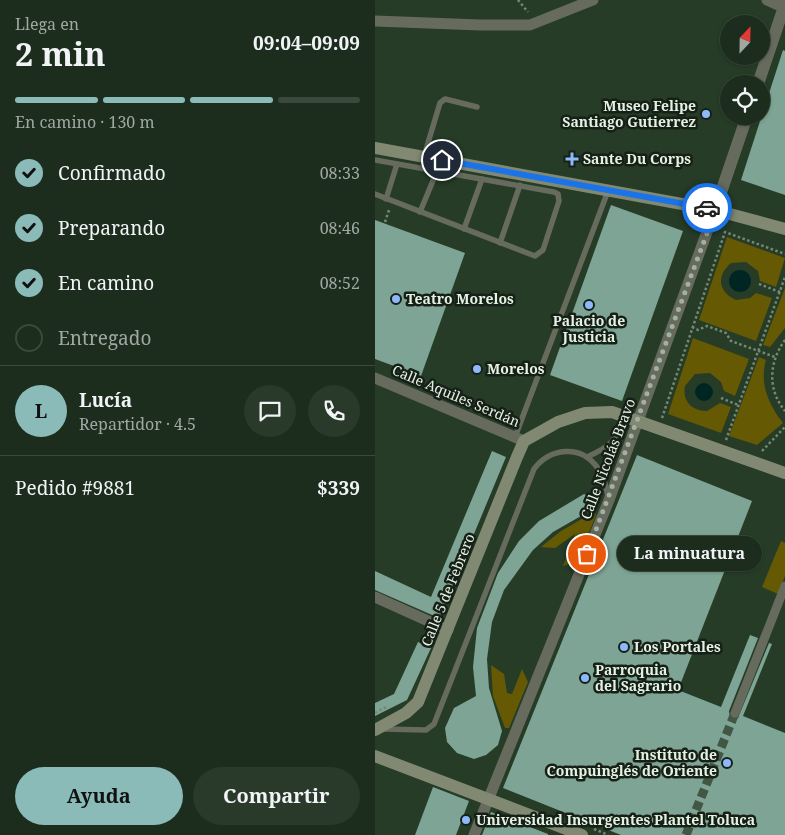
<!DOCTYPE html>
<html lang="es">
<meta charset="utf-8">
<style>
body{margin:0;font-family:"Noto Serif",serif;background:#29392a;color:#f1f3f6;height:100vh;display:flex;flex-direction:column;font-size:19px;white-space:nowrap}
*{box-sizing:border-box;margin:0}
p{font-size:16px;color:#a0a8a4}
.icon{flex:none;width:28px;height:28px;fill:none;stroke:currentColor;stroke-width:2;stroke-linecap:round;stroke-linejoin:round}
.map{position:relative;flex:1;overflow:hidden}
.details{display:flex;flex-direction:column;background:#1c2d1d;width:375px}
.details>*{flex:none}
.needle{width:32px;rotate:22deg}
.fabs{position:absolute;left:345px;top:15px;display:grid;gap:10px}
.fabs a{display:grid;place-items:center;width:50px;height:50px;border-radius:50%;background:#1c2d1d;box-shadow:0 1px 4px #0004,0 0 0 1px #3a493b;font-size:25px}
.pin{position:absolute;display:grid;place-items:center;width:42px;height:42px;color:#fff;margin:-21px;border:2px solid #fff;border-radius:50%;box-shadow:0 1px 5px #0007}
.courier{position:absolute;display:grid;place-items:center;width:50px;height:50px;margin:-25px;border:4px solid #1a73e8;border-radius:50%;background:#fff;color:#222;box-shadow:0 1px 6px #0007}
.bubble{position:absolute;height:35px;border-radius:18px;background:#1c2d1d;box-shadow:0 1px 4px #0004,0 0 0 1px #3a493b;font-size:16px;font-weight:700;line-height:35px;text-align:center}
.summary em{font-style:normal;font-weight:700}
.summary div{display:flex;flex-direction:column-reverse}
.summary{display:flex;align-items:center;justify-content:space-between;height:85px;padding:0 15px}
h1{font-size:32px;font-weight:700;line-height:38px}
.bar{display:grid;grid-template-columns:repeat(4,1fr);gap:8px 5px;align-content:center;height:60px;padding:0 15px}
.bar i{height:6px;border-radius:4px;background:#3a493b}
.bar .active{background:#8bbbb9}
.bar p{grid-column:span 4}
.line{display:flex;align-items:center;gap:12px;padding:0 15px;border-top:1px solid #3a493b}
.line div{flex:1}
.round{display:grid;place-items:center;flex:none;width:52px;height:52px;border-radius:26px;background:#29392a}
ol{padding:0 15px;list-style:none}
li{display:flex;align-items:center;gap:15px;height:55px}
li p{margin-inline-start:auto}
li .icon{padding:5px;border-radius:50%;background:#8bbbb9;color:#111;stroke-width:4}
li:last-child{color:#a0a8a4}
li i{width:28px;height:28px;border:2px solid #3a493b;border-radius:50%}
.cta{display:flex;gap:10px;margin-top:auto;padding:10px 15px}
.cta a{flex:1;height:58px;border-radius:30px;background:#8bbbb9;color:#111;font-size:20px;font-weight:700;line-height:58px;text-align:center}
.cta a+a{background:#29392a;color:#f1f3f6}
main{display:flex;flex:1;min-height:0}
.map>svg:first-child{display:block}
.green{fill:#655903}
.water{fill:#002624}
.building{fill:#7ea495}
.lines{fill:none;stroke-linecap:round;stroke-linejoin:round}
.pedestrian-tunnel{stroke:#425743;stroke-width:9;stroke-dasharray:9 4.5;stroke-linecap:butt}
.path{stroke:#758876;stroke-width:2.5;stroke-dasharray:2.5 2.5;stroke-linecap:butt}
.service{stroke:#676b5e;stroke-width:5.5}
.pedestrian{stroke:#676b5e;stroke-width:9}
.minor{stroke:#676b5e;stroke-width:11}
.tertiary{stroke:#676b5e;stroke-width:12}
.secondary{stroke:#818973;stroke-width:12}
.done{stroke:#a2b2a2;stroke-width:5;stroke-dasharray:0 9}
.route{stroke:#1a73e8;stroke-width:6}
.poi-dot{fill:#8db9fc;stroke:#162016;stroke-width:2}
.labels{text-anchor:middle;stroke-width:5;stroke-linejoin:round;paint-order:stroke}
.poi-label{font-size:14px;font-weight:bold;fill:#e4f2e4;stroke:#162016;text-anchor:start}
.street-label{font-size:14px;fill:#e4f2e4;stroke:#162016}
</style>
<main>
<section class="details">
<div class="summary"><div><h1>2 min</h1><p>Llega en</p></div><em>09:04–09:09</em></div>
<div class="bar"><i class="active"></i><i class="active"></i><i class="active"></i><i></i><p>En camino · 130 m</p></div>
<ol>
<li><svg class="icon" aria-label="check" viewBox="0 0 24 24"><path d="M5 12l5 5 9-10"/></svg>Confirmado<p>08:33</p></li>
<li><svg class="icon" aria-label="check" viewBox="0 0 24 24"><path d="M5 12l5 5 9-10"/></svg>Preparando<p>08:46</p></li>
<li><svg class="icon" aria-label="check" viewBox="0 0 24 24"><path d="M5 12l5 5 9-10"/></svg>En camino<p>08:52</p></li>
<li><i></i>Entregado</li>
</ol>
<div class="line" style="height:90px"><b class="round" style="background:#8bbbb9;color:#111">L</b><div><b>Lucía</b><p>Repartidor · 4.5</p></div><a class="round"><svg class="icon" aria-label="chat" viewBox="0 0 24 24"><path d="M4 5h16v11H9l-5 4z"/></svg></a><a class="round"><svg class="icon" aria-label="phone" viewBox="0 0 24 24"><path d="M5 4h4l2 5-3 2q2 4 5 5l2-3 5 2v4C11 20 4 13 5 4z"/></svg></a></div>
<div class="line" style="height:65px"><div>Pedido #9881</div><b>$339</b></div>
<div class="cta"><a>Ayuda</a><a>Compartir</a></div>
</section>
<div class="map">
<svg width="410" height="835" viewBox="0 0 410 835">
<rect width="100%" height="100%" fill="#263c27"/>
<!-- green -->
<g class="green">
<path d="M352,237L410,258L401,287L385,281L383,271L371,262L356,263C341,276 343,292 361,300L375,298L381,293L397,298L381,341L324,320Z"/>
<polygon points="410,288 410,328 395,347 388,345"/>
<path d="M318,338L374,359L360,396L349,391L346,382L335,373L320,374L310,386C307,401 317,411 332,411L345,403L356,407L346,433L293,414Z"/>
<path d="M384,357L391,360C384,384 394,405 408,423L382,445L354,436Z"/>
<polygon points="219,512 221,515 203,561 188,566 200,534 180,548 166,547 186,531"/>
<polygon points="406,541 410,543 410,576 403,594 387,587"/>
<polygon points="116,665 129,674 132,693 137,694 147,669 153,682 134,728 130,728 118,696"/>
</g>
<!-- water -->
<g class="water">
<circle cx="365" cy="281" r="11"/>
<circle cx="329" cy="392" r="9"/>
</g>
<!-- building -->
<g class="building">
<polygon points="408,50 410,51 410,195 366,180"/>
<polygon points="236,205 308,231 247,401 175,375"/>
<polygon points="0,220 90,253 46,376 0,359"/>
<polygon points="117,451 131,457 64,618 0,590 0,571 56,597"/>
<polygon points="262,455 377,501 303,690 346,707 375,635 383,638 354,711 355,717 363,718 394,643 397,644 368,716 410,733 410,835 246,835 128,788"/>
<polygon points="209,494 225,501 213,512 178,532 158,550 129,590 117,622 112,659 114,688 127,731 123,745 111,755 99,759 82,753 72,742 70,728 79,708 101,696 98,667 102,628 123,573 144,541 164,521"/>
<polygon points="43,642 56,648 32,700 0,716 0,703 19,694"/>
<polygon points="58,787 94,801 81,835 40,835"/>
<polygon points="116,812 173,834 173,835 107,835"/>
</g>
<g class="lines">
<!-- pedestrian-tunnel -->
<polyline class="pedestrian-tunnel" points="311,835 360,713"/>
<!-- path -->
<g class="path">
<polyline points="143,0 153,12"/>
<polyline points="10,222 14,210"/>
<polyline points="384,284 405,292"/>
<polyline points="317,327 323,330 332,326 351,333 356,341 400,357"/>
<path d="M410,340C394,362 392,389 410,411"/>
<polyline points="346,398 363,405"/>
<polyline points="287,418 350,232 410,254"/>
<polyline points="351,440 410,277"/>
<polyline points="387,451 410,427"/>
<polyline points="0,713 13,706"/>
<polyline points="219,829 233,835"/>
</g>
<!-- service -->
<g class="service">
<polyline points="49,156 65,103 70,99 102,107"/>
<polyline points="0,160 179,192 183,194 184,201 168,250 160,256 0,194"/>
<polyline points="11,199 22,164"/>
<polyline points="45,212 62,171"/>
<polyline points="89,229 107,179"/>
<polyline points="125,243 145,185"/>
<polyline points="140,437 233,191"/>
<path d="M212,457C232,448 246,440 245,416"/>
<path d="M7,729L51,730L59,724L159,469C175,448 205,444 222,467C229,476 231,486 233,497"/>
</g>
<!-- pedestrian -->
<polyline class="pedestrian" points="360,713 410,586"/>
<!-- minor -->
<g class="minor">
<polyline points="392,0 410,8"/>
<polyline points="0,21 105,25 155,25 218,0"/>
<polyline points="0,378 149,441"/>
<polyline points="0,597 73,630"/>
<polyline points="99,835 234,500 340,210"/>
</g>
<!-- tertiary -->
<g class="tertiary">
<polyline points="383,84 410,4"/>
<polyline points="340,210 372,116"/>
</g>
<!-- secondary -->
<g class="secondary">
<polyline points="0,148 340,210 410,229"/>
<polyline points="0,730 31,713 43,702 142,457 149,441 183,422 210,413 237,412 410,473"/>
<polyline points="0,756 207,835"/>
</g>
</g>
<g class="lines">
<!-- done -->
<polyline class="done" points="212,554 337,220 340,210 332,208"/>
<!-- route -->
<polyline class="route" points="67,160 332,208"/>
</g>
<!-- markers -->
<g class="poi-dot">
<circle cx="331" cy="114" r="5"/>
<path d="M194.5 151.5h5v5h5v5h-5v5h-5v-5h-5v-5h5z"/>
<circle cx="21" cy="299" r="5"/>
<circle cx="214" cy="305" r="5"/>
<circle cx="102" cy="369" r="5"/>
<circle cx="249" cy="647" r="5"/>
<circle cx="210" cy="678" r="5"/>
<circle cx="352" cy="763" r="5"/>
<circle cx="91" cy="820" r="5"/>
</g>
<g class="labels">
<!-- poi labels -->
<g class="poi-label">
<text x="321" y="111" text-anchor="end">Museo Felipe<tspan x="321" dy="16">Santiago Gutierrez</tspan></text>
<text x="208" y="164">Sante Du Corps</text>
<text x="31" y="304">Teatro Morelos</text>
<text x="214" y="326" text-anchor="middle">Palacio de<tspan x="214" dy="16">Justicia</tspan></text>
<text x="112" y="374">Morelos</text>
<text x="259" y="652">Los Portales</text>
<text x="220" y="675">Parroquia<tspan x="220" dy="16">del Sagrario</tspan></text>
<text x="342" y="760" text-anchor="end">Instituto de<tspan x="342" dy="16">Compuinglés de Oriente</tspan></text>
<text x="101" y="825">Universidad Insurgentes Plantel Toluca</text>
</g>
<!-- street labels -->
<g class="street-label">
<text transform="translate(81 396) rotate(23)" y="5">Calle Aquiles Serdán</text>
<text transform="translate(233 459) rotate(-69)" y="5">Calle Nicolás Bravo</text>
<text transform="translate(73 590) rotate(-68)" y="5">Calle 5 de Febrero</text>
</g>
</g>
</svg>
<div class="fabs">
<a><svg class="needle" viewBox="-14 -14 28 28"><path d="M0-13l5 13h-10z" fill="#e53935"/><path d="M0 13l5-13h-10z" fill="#a0a8a4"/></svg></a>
<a><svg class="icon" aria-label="locate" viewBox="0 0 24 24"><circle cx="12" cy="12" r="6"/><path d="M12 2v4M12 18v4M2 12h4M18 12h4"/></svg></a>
</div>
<div class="pin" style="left:212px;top:554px;background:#ea580c"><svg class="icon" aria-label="bag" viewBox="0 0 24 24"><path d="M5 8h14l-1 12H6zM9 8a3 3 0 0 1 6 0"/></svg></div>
<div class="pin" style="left:67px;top:160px;background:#1f2937"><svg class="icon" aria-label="home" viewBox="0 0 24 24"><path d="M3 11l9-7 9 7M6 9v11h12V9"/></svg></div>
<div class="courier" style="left:332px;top:208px"><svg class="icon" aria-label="car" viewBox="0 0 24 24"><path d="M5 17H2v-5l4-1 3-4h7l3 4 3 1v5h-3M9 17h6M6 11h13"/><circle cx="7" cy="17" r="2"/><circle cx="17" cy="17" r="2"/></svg></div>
<div class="bubble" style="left:242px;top:536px;width:145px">La minuatura</div>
</div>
</main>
